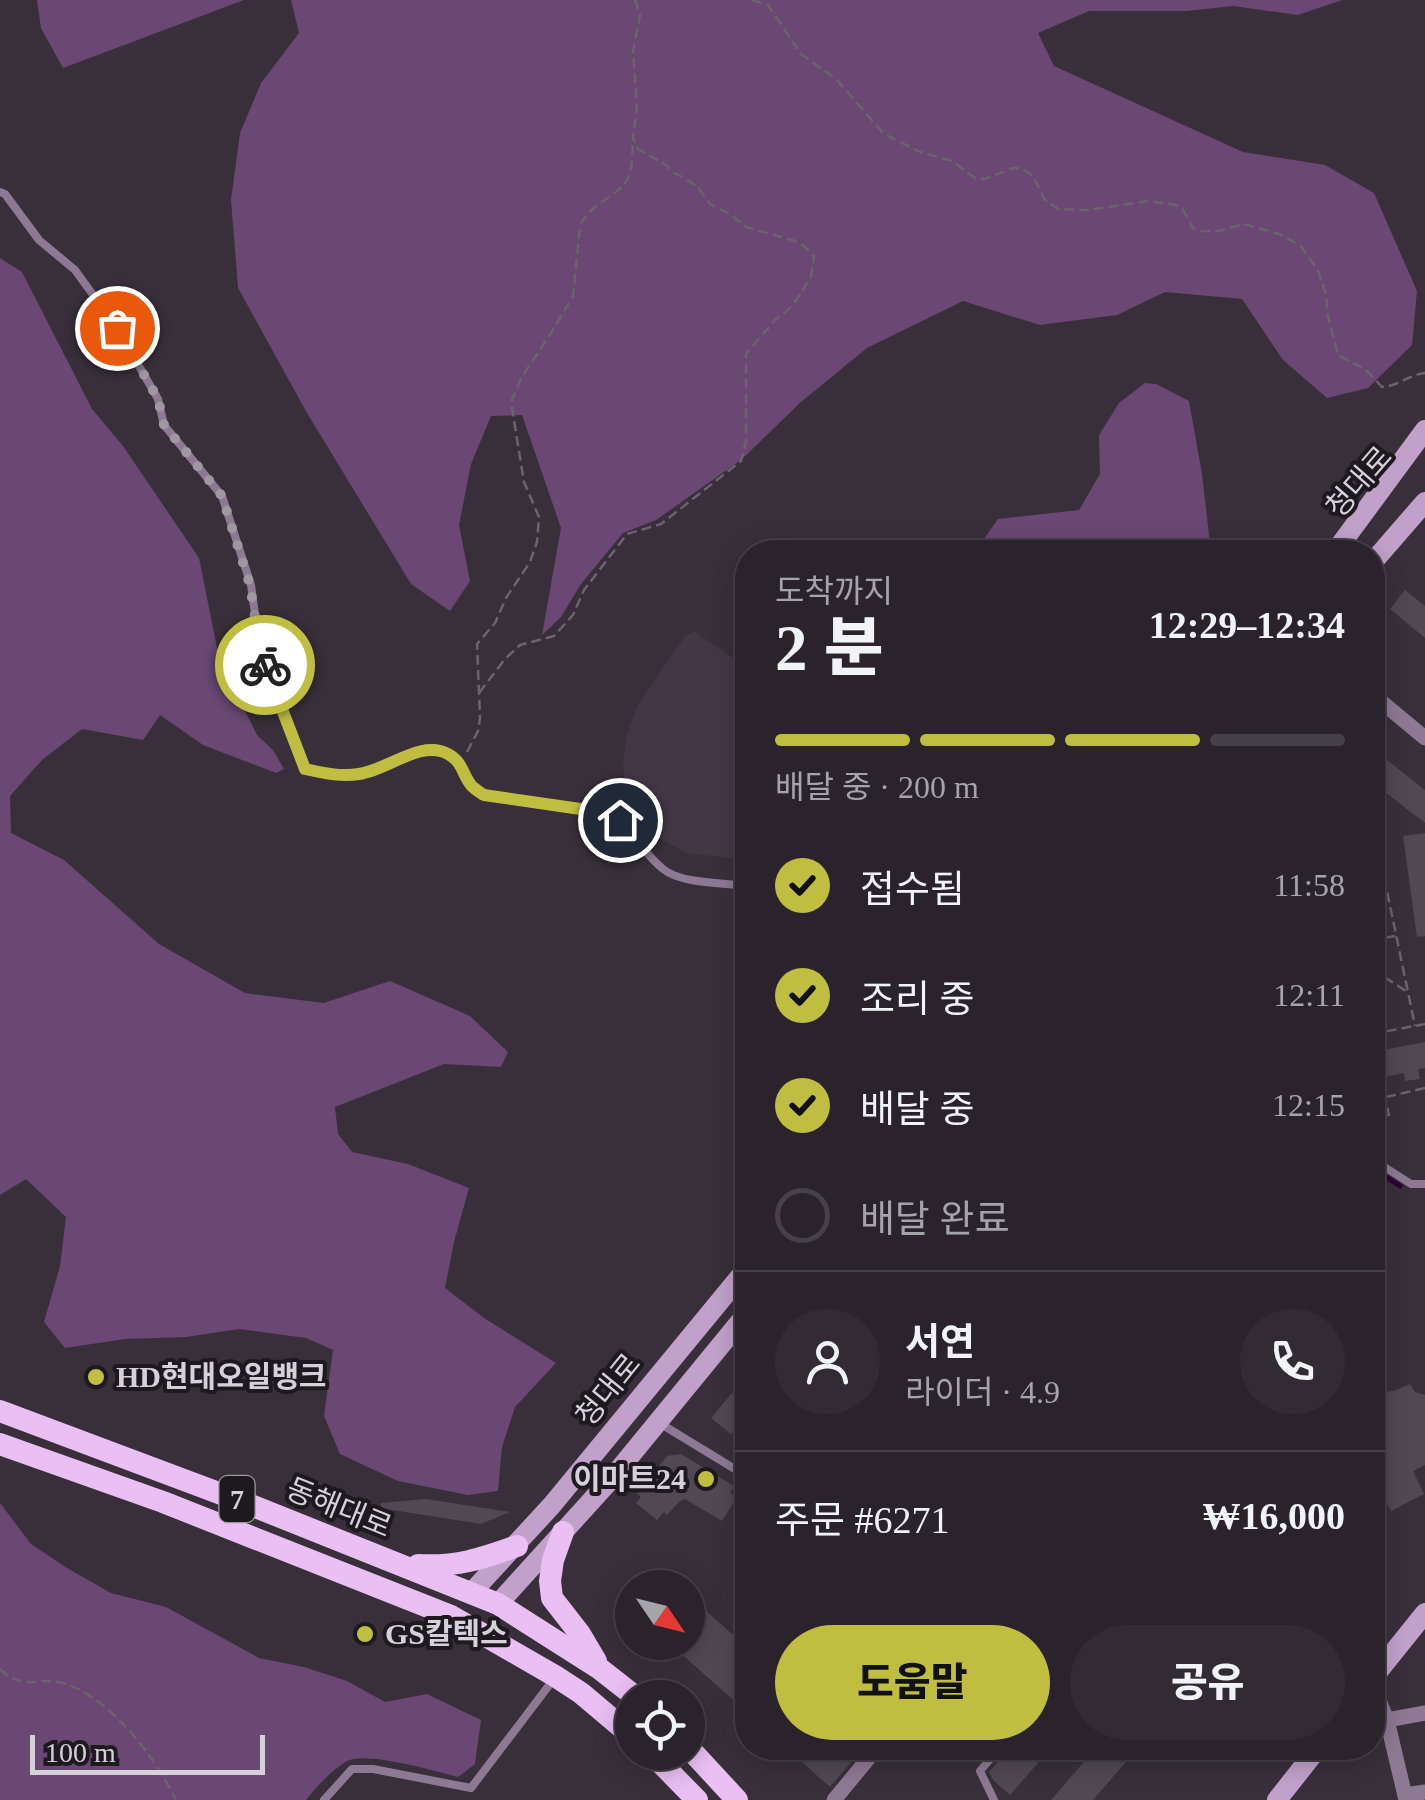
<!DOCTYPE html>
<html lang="ko">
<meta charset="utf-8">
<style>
body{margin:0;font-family:"Times New Roman","Noto Sans KR",serif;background:#322b34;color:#f1f3f6;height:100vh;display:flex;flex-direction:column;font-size:38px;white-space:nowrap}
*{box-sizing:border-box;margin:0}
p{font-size:32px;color:#a5a4a9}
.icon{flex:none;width:55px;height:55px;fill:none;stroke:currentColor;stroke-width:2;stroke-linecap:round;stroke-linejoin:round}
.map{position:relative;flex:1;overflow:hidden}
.panel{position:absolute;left:735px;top:540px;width:650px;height:1220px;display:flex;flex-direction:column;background:#2a232c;border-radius:40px;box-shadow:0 5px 25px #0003,0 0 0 2px #464048}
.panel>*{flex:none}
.needle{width:65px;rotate:125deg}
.controls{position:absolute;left:615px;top:1570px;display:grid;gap:20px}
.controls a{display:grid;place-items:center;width:90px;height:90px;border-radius:50%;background:#2a232c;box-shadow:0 5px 25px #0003,0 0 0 2px #464048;font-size:50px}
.scale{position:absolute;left:30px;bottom:25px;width:235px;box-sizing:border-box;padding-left:10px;border:5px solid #d6d1d8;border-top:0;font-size:28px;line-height:35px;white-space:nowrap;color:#d6d1d8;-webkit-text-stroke:8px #1d191e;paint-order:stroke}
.pin{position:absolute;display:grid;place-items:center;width:85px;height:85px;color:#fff;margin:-42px;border:5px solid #fff;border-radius:50%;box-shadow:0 2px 10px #0007}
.courier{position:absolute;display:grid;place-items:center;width:100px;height:100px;margin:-50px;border:8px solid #bfbe41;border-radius:50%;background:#fff;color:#222;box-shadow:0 2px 12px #0007}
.head em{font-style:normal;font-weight:800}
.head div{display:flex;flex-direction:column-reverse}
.head{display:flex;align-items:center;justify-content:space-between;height:170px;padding:0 40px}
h1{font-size:65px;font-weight:800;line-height:75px}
.bar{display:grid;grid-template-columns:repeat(4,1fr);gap:15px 10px;align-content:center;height:120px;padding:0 40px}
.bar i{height:12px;border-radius:8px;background:#464048}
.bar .on{background:#bfbe41}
.bar p{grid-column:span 4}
.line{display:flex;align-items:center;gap:25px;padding:0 40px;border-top:2px solid #464048}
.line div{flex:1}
.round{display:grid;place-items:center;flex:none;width:105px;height:105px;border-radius:52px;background:#322b34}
ol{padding:0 40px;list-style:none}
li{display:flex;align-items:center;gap:30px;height:110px}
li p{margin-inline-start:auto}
li .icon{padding:10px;border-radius:50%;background:#bfbe41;color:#111;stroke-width:4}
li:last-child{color:#a5a4a9}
li i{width:55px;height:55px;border:5px solid #464048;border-radius:50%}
.action{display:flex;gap:20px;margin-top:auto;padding:20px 40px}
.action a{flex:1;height:115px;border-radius:60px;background:#bfbe41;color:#111;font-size:40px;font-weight:800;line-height:115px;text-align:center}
.action a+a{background:#322b34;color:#f1f3f6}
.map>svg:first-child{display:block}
.built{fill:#433747}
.green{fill:#6a4873}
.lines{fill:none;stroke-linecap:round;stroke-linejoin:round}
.stream{stroke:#2c0236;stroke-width:5}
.building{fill:#514854}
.path{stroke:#6b636d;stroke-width:2.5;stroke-dasharray:10 5;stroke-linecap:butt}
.lane{stroke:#8d7993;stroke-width:8}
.street{stroke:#8d7993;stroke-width:15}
.secondary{stroke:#c1a1ca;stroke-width:20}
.primary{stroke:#e9bff4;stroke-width:22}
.done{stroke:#9f98a1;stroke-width:10;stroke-dasharray:0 18}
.route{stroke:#bfbe41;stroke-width:12}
.poi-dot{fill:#bfbe41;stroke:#1d191e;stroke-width:4}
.labels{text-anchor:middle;stroke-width:8;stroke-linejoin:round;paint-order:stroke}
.shield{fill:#1d191e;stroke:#9e9aa0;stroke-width:2.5}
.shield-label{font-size:28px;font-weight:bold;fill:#d6d1d8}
.street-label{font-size:30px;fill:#d6d1d8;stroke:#1d191e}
.poi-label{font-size:30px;font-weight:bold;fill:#d6d1d8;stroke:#1d191e;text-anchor:start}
</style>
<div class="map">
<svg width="1425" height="1800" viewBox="0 0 1425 1800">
<rect width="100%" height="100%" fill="#382f3a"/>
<!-- built -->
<polygon class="built" points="694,631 747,668 747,860 686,853 663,840 644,819 626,791 623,762 627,734 637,707 674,651 686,636"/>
<!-- green -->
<g class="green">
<polygon points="37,0 244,0 63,68 41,28"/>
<polygon points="291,0 1342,0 1298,15 1233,6 1187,11 1089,11 1038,33 1054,66 1243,152 1325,165 1374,193 1417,291 1412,345 1368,388 1327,398 1283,360 1242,299 1165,292 1117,315 1040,325 963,301 867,348 801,402 741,460 656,520 623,533 581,584 561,617 542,635 561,528 522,415 491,416 471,464 459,525 470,581 450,611 411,584 307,413 238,288 231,200 240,133 261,83 299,33"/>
<polygon points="0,258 22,272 92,409 123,446 199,558 219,658 257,735 273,750 284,769 276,773 203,745 160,715 143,740 82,729 42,760 10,796 11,833 64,860 159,944 245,993 324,1003 390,981 470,1016 508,1052 501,1067 444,1064 335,1107 338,1134 352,1152 408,1164 469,1188 454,1242 445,1288 484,1318 556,1363 515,1407 502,1447 498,1491 468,1495 398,1481 340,1454 324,1416 333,1350 306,1338 239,1329 186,1337 125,1339 65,1348 44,1322 60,1266 66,1217 26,1179 0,1195"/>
<polygon points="1145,383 1156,384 1189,401 1202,474 1211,552 975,552 998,519 1079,510 1100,474 1099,435 1119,403"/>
<path d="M0,1503L31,1544L67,1568L111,1593L166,1607L259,1658L304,1667L347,1681L385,1702L427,1694L481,1720L475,1764L458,1777C435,1771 366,1751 347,1761C332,1770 316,1787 306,1800H0Z"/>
</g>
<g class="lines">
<!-- stream -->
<polyline class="stream" points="1372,1168 1400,1186"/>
</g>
<!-- building -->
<g class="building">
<polygon points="1405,590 1425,606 1425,638 1390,609"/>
<polygon points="1387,760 1425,790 1425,823 1372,782 1372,777"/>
<polygon points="1425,833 1425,936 1417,937 1403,836"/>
<polygon points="1425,1042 1425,1068 1418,1069 1420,1079 1405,1081 1404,1073 1372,1079 1372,1052"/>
<polygon points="748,1374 748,1414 731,1434 711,1418"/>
<polygon points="1410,1384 1415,1392 1425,1395 1425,1465 1413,1471 1424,1494 1391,1511 1380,1490 1383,1486 1382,1480 1372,1475 1372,1396 1396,1390"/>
<polygon points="681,1454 734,1486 730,1493 737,1497 722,1521 685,1499 680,1501 667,1515 664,1512 657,1520 636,1503 641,1497 637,1494 667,1456"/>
<polygon points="426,1499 510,1512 481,1524 380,1508 381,1503"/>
<polygon points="688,1595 748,1648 748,1713 668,1642 688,1642"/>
<polygon points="786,1748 863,1748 830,1787"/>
<polygon points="1010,1748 1051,1748 1010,1795 993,1780 989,1772"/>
<polygon points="1096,1748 1138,1748 1093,1800 1051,1800"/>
</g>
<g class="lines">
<!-- path -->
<g class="path">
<path d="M752,0L768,5L801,54L836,79L884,134L920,152L952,161L975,178L985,179L1013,168L1023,169L1033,176L1045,200L1058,209L1088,210L1148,201L1176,205L1183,210L1193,228L1202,231H1219L1244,224L1279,234L1301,246L1318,271L1326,294L1328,316L1338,355L1365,369L1382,387C1398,386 1409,375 1425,373"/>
<polyline points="479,693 505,659 520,645 554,636 573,615 584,590 627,534 661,524 741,461 746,441 746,354 775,320 788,310 797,299 811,277 814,256 803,245 792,240 746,227 730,214 710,204 698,187 684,178 674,173 666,165 638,149 633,138 637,105 633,52 640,15 635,0"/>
<polyline points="1372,751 1384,735"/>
<path d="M467,752L478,731L480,718L477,644L495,623L506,598L530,562L537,542L539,517L524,482L511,402L522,377L551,333L573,296L580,226C589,202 624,196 630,173C633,163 632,150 633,139"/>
<polyline points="1372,819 1415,1026"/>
<polyline points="1372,873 1382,871"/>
<polyline points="1372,940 1395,936"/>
<polyline points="1372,969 1409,993"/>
<polyline points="1372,1034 1425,1024"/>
<polyline points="1373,1035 1376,1051"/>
<polyline points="1386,1097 1425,1088"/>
<polyline points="1372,1118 1389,1115 1381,1077"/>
<path d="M0,1669C27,1694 38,1674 66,1684C111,1699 156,1758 176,1800"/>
</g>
<!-- lane -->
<g class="lane">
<path d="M0,192L5,194L39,240L75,270L117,328L158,399L164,425L222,496L251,585L260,651L305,769C323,773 341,777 359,774C388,770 421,739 449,754C463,762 462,774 471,785C472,787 482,794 484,795L608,813C631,828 643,853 663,869C681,884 725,883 748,886"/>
<polyline points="1372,1159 1411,1184 1425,1184"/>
<polyline points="1372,1242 1375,1244"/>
<polyline points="661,1424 748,1477"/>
<polyline points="1372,1487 1376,1484"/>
<polyline points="324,1800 352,1769 373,1769 471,1788 553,1680"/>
<polyline points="994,1800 980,1771 1000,1748"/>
</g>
<!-- street -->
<g class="street">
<polyline points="1372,694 1425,738"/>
<polyline points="1372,1683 1387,1720 1406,1800"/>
<polyline points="1387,1720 1425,1713"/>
<polyline points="1405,1795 1425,1792"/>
<polyline points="834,1800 877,1748"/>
</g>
<!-- secondary -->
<g class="secondary">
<polyline points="1335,552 1425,430"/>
<polyline points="1372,563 1425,502"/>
<polyline points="472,1592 552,1505 748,1267"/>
<polyline points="498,1604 612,1478 748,1312"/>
<polyline points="1372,1679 1425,1613"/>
<polyline points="1277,1800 1318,1748"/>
</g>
<!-- primary -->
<g class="primary">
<polyline points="0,1411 248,1504 498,1604 600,1669 637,1698"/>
<polyline points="0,1444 163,1502 451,1616 555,1676 581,1693 632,1736"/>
<polyline points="563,1532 553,1560 550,1581 552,1598 580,1634 596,1661"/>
<path d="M418,1565C457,1567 481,1559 517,1546"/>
<polyline points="688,1747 737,1800"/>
<polyline points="650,1752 697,1800"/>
</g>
</g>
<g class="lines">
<!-- done -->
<polyline class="done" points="117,328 158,399 164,425 222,496 250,585 260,650 265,665"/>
<!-- route -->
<path class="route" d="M265,665L305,769C323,773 341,777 359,774C388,770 421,739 448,754C463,762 462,774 471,785C472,787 482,794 484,795L608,813L620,820"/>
</g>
<!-- markers -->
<g class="poi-dot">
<circle cx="96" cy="1377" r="10"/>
<circle cx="706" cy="1479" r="10"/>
<circle cx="365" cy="1634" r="10"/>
</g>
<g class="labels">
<!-- shield labels -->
<rect class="shield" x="219.5" y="1476" width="35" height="46" rx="8"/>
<g class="shield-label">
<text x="237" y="1509">7</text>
</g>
<!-- street labels -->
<g class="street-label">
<text transform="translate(1359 482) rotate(-49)" y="10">청대로</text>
<text transform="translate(608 1390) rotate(-51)" y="10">청대로</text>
<text transform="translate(339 1508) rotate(22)" y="10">동해대로</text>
</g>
<!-- poi labels -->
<g class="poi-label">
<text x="116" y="1387">HD현대오일뱅크</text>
<text x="686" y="1489" text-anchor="end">이마트24</text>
<text x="385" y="1644">GS칼텍스</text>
</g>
</g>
</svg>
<div class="controls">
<a><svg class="needle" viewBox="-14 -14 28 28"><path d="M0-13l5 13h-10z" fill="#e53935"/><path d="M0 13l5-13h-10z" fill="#a5a4a9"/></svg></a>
<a><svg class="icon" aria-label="locate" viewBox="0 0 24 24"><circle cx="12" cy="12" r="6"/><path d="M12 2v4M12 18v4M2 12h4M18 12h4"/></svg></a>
</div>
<div class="scale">100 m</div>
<div class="pin" style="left:117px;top:328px;background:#ea580c"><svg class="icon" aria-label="bag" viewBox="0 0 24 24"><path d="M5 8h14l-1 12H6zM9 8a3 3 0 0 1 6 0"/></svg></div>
<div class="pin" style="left:620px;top:820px;background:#1f2937"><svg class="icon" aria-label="home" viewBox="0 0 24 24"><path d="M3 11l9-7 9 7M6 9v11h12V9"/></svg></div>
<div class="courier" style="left:265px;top:665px"><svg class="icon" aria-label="bike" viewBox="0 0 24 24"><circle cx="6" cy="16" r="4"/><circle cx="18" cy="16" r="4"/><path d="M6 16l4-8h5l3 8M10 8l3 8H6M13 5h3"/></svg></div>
<section class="panel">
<div class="head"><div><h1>2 분</h1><p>도착까지</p></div><em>12:29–12:34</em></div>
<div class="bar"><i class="on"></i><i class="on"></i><i class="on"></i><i></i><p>배달 중 · 200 m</p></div>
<ol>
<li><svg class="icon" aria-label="check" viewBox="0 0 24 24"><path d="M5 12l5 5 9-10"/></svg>접수됨<p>11:58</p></li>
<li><svg class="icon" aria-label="check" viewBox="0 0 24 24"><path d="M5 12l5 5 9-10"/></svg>조리 중<p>12:11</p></li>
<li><svg class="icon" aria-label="check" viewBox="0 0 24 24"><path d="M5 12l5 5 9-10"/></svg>배달 중<p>12:15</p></li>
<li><i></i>배달 완료</li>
</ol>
<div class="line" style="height:180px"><a class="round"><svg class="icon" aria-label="person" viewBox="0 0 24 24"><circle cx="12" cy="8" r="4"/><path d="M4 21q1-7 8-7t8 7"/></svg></a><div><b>서연</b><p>라이더 · 4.9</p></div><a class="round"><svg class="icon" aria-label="phone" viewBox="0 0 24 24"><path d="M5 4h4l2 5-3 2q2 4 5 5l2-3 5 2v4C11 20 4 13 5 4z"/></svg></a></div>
<div class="line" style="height:130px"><div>주문 #6271</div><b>₩16,000</b></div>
<div class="action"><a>도움말</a><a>공유</a></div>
</section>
</div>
